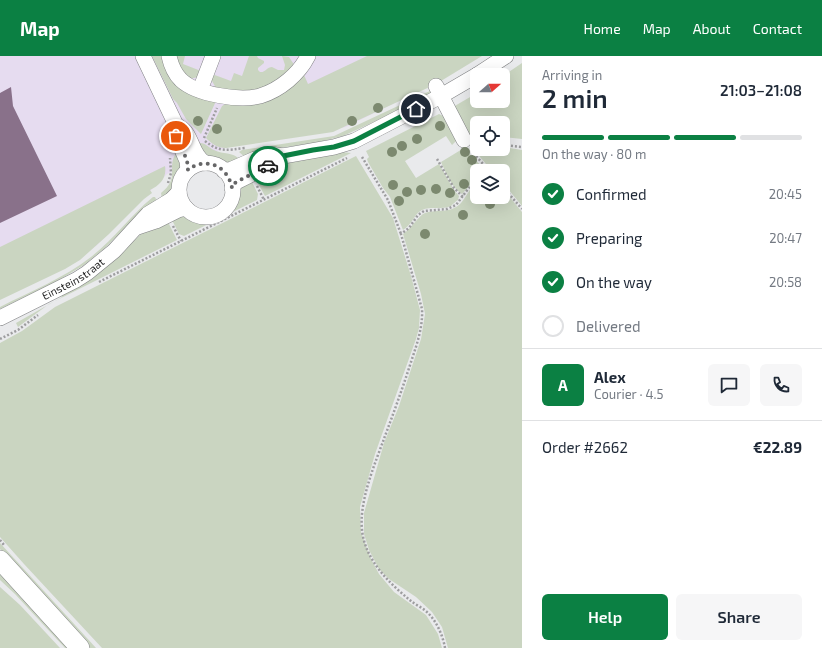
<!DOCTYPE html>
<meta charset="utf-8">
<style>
body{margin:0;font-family:"Exo 2",sans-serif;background:#f6f6f7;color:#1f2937;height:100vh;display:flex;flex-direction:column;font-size:15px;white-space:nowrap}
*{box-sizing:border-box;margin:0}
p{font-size:13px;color:#747a83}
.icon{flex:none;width:22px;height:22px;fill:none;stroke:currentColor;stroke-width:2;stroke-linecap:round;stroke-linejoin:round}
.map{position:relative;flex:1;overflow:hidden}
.sheet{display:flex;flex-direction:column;background:#fff;width:300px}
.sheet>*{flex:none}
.needle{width:26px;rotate:69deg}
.buttons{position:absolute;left:470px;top:12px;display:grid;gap:8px}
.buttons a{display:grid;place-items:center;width:40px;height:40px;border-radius:6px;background:#fff;box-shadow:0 4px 16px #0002;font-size:20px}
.pin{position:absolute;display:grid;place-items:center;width:34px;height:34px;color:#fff;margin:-17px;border:2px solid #fff;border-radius:50%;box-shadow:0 1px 4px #0007}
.courier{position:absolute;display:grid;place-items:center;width:40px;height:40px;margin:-20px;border:3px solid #0b8043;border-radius:50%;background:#fff;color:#222;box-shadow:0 1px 5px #0007}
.overview em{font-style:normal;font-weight:600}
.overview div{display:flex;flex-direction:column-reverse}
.overview{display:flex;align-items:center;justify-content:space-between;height:68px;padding:0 20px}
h1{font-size:26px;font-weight:600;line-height:30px}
.bar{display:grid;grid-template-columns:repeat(4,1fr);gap:6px 4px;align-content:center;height:48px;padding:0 20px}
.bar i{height:5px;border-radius:3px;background:#e0e1e3}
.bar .selected{background:#0b8043}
.bar p{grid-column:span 4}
.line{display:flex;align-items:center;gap:10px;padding:0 20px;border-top:1px solid #e0e1e3}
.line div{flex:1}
.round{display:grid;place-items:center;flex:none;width:42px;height:42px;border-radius:6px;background:#f6f6f7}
ol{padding:0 20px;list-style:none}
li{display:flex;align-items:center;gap:12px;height:44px}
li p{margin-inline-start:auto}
li .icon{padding:4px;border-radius:50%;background:#0b8043;color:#fff;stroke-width:4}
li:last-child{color:#747a83}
li i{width:22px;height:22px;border:2px solid #e0e1e3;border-radius:50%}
.cta{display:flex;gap:8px;margin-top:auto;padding:8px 20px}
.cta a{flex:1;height:46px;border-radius:6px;background:#0b8043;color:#fff;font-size:16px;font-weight:600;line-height:46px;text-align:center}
.cta a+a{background:#f6f6f7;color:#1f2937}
header{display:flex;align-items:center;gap:24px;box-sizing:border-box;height:56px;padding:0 20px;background:#0b8043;color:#fff}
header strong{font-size:19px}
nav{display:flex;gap:22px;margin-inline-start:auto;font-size:14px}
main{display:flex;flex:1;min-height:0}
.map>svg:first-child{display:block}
.industrial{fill:#e6dcf0}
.green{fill:#cad5c1}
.building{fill:#89718a}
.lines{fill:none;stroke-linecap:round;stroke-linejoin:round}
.minor-casing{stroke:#818284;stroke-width:16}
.major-casing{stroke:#818284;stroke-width:20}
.path{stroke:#9d9d9f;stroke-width:2.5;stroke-dasharray:2 2;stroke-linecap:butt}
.minor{stroke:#fff;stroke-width:15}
.major{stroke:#fff;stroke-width:19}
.tree{fill:#7c896f}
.done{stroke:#666667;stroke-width:4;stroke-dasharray:0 7.2}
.route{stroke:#0b8043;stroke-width:5}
.labels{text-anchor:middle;stroke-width:3.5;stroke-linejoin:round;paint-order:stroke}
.street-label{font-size:11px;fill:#1f1f20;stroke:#e9eaec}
</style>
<header>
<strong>Map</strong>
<nav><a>Home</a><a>Map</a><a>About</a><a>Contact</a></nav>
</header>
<main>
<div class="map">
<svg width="522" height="592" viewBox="0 0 522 592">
<rect width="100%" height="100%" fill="#e9eaec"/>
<!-- industrial -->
<polygon class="industrial" points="0,0 463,0 413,38 346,71 283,83 228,91 206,99 167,118 96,190 0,240"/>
<!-- green -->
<g class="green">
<polygon points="152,0 163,0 216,45 201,78 186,63 177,47 173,43"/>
<polygon points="175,0 185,0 183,8 201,15 198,21 190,23 186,20"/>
<path d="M249,0H257L258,2L264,5V7L258,12V14L260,16C265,17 267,11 272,11L278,14H284L285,9L282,0L289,1L295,10L280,25L249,36L216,32L212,25V18L231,25L234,17L242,20Z"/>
<path d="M367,0H482L436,28L333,76L226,92C217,92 212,88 206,82L222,50L227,47L304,19L308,28Z"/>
<polygon points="522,7 522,83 503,81 503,67 477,67 477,81 468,81 453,51 477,37 477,45 503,45 503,20"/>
<polygon points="432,34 433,36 389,59 343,80 315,87 272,93 246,102 239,96 242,94 334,80"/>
<path d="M439,58L447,62L457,84L452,89L446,80L405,105L416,122L439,108L454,134L459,140L458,144C456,145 453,148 451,150C442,154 431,150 422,154C414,158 412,169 403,174L390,141L383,132L368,106L367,103L369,101L366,95Z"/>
<path d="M200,87C206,87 209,92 214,94C224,99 231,95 241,104C236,105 230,107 225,107C213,107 204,97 197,88Z"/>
<polygon points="468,87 477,88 477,93 503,93 503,91 522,94 522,150 503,127 503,115 492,115"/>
<path d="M464,92L486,115H477V125L471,128L462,138C452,132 446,117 441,106Z"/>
<polygon points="342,96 351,97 265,140 255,122 275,111 289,106"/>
<path d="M178,97L181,111L180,114L172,134L162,143L161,137C180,122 167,113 175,99Z"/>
<polygon points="356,100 393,162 411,220 420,254 419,272 416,283 375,398 360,451 361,476 370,501 379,518 394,536 426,559 438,578 442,592 102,592 24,508 0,481 0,287 22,275 55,251"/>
<path d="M165,110C167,122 160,129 150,134L152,137L144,143L109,178L80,204L65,213L0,244V191Z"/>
<polygon points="251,124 258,138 257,144 184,180 179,178 171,162 188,159 207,164 220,160 231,152 242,130"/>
<path d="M477,129V141H503V133L522,156V592H448L442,571L432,556L416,541L389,523L379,513L369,494L364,478V457L384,387L399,350L421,283L425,258L421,238L403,178C411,173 419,159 425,157C438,153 450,158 461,147C466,142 469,131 477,129Z"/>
<path d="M153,141H155L157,145L134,163L105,192L84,209L57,225L0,253V251C31,235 64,222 91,201C114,183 131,159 153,141Z"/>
<polygon points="167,164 177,184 49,248 18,271 16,267 62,241 61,239 91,223 113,205 141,178"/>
<polygon points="0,487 96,592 90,592 15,510 0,493"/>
<polygon points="0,518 71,592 65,592 15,538 0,524"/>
<polygon points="0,531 20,549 60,592 0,592"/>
</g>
<!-- building -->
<polygon class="building" points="11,31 13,50 57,140 0,167 0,37"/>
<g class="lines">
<defs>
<g id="minor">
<polyline points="143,0 176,69 176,80 187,105 188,114"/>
<path d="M169,0C171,9 175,18 181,24C197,39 240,45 260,40C280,34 299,18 308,0"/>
<polyline points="477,19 506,0"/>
<polyline points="436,30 464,84"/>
<polyline points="200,34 213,0"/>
<path d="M176,69C180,72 184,74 186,77C193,87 194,101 205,107"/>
<circle cx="206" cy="134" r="27"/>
<polyline points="224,115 232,113 255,103 270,98 283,100 334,91 354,85 441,40 477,19"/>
<polyline points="232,132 235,127 238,125 272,108 283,100"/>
<polyline points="138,171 156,165 178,154 186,152"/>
<path id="s1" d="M0,262L76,224L87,217L114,195L148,158L171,144L179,136"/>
</g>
<polyline id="major" points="0,504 80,592"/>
</defs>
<!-- minor casing -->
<use href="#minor" class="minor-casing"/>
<!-- major casing -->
<use href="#major" class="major-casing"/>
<!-- path -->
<g class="path">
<polyline points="204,82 217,52"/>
<path d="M205,85C220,97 228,94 245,92"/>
<polyline points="503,89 522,91"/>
<polyline points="471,94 489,115"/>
<polyline points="362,101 388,144 401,178"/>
<polyline points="437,103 454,132 463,141"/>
<polyline points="168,127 171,117 170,102"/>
<polyline points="257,130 264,144"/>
<polyline points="503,131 522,153"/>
<polyline points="173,170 181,185"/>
<polyline points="99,226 347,102"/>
<polyline points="0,283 18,274 38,259"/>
<polyline points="0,484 4,489"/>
<path d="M445,592C443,580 437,566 428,557C423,552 416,549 411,545C389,527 365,504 362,474C359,444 375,408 385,380C394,356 403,331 411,306C417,288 423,271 422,253L401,178L409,172L418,159L424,155L447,153L456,149L471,129L477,127"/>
</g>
<!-- minor -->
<use href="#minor" class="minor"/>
<!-- major -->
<use href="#major" class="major"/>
</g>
<!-- trees -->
<g class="tree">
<circle cx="378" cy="52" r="5"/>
<circle cx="198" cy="65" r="5"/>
<circle cx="352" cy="65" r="5"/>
<circle cx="440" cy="70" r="5"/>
<circle cx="217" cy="73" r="5"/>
<circle cx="417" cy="83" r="5"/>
<circle cx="402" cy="90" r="5"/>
<circle cx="392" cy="96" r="5"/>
<circle cx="465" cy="96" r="5"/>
<circle cx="472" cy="104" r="5"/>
<circle cx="464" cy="128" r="5"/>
<circle cx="393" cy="129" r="5"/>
<circle cx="436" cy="133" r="5"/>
<circle cx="421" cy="134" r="5"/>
<circle cx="407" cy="136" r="5"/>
<circle cx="450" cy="137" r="5"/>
<circle cx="399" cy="145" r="5"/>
<circle cx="490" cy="148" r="5"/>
<circle cx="463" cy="159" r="5"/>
<circle cx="425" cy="178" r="5"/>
</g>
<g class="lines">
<!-- done -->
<path class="done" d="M176,80L187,104L188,114C206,100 228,110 232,132L235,127L238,125L268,110"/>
<!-- route -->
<polyline class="route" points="268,110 283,100 313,94 334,91 354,85 416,53"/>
</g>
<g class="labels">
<!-- street labels -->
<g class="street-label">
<text dy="4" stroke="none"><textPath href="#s1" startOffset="83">Einsteinstraat</textPath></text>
</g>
</g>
</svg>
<div class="buttons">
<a><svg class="needle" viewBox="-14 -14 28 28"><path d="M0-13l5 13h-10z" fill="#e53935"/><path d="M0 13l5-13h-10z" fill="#747a83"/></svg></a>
<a><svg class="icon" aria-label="locate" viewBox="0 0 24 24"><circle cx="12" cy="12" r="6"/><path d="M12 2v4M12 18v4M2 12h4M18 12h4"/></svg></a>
<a><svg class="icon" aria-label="layers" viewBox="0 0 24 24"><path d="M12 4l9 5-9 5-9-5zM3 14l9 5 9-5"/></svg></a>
</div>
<div class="pin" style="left:176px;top:80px;background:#ea580c"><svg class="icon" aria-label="bag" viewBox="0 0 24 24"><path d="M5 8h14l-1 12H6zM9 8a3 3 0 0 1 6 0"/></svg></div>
<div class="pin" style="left:416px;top:53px;background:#1f2937"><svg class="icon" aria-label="home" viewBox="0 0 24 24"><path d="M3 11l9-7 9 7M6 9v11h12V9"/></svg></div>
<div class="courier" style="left:268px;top:110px"><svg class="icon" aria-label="car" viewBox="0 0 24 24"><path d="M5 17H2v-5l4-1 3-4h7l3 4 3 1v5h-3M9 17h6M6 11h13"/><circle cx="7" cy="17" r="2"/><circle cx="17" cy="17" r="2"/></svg></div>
</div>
<section class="sheet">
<div class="overview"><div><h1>2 min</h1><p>Arriving in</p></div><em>21:03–21:08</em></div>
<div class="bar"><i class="selected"></i><i class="selected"></i><i class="selected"></i><i></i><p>On the way · 80 m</p></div>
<ol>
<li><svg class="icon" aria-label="check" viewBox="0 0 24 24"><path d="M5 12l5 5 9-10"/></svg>Confirmed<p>20:45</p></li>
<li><svg class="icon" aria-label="check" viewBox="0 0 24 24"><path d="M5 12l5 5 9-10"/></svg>Preparing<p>20:47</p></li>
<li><svg class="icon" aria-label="check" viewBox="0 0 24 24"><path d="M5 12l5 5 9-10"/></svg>On the way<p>20:58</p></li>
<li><i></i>Delivered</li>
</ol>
<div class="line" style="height:72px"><b class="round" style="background:#0b8043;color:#fff">A</b><div><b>Alex</b><p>Courier · 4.5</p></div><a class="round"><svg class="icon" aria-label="chat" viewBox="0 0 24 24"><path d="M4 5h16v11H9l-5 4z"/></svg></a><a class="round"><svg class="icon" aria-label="phone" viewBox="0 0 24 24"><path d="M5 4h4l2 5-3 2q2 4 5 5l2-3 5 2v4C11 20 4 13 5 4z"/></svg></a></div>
<div class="line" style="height:52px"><div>Order #2662</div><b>€22.89</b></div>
<div class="cta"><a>Help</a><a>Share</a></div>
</section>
</main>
